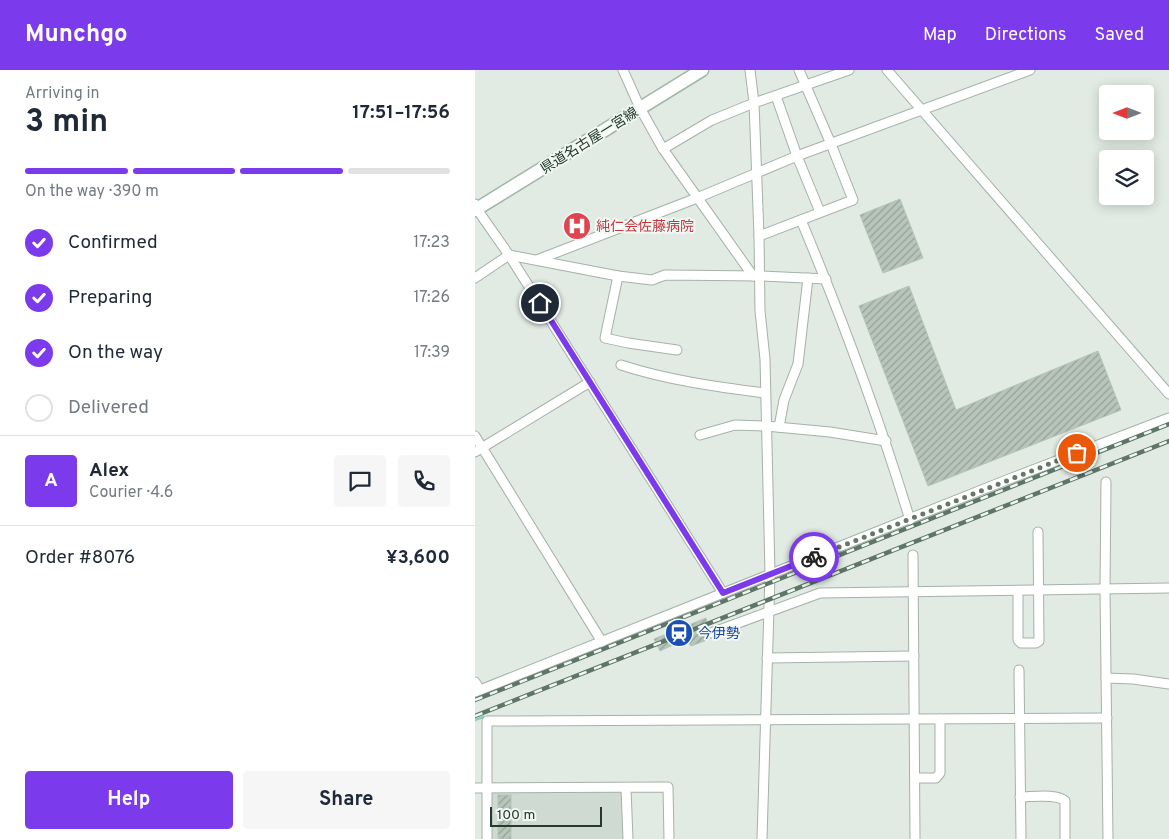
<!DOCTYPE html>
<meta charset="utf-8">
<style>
body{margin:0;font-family:Overpass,"Noto Sans JP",sans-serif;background:#f6f6f7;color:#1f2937;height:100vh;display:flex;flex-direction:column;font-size:19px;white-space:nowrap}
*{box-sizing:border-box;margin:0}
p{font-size:16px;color:#747a83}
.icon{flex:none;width:28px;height:28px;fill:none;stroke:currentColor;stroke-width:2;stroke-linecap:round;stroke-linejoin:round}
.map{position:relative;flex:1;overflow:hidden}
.side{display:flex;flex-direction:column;background:#fff;width:475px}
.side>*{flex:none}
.needle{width:32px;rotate:270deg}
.fabs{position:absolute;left:624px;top:15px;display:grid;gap:10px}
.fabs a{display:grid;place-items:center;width:55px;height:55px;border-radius:5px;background:#fff;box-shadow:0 2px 12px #0003;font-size:25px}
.scale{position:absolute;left:15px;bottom:12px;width:112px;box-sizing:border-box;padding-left:5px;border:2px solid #233a2c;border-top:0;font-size:14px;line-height:18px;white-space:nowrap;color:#233a2c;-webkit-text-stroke:4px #f1f8f3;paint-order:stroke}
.pin{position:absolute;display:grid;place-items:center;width:42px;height:42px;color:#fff;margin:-21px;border:2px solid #fff;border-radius:50%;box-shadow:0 1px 5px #0007}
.courier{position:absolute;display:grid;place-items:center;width:50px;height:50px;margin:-25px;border:4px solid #7c3aed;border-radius:50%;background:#fff;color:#222;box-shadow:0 1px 6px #0007}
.headline em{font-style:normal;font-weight:700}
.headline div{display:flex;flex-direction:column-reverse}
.headline{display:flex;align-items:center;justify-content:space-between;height:85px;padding:0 25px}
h1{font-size:32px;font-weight:700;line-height:38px}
.bar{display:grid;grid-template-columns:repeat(4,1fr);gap:8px 5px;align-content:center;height:60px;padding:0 25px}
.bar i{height:6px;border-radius:4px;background:#e0e1e3}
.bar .active{background:#7c3aed}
.bar p{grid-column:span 4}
.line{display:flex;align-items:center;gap:12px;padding:0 25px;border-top:1px solid #e0e1e3}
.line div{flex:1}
.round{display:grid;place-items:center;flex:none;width:52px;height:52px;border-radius:5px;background:#f6f6f7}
ol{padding:0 25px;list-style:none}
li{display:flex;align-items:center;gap:15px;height:55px}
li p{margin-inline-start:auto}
li .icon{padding:5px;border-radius:50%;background:#7c3aed;color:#fff;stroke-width:4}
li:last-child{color:#747a83}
li i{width:28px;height:28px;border:2px solid #e0e1e3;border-radius:50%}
.button{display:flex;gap:10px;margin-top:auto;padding:10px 25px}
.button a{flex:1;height:58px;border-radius:5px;background:#7c3aed;color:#fff;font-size:20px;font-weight:700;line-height:58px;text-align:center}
.button a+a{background:#f6f6f7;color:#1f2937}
header{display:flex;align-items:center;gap:30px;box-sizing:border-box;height:70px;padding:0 25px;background:#7c3aed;color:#fff}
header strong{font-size:24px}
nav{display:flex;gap:28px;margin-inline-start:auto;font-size:18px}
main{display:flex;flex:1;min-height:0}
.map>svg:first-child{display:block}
.built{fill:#cfdad2}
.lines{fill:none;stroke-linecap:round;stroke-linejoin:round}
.stream{stroke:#8ccdc2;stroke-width:2.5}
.building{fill:url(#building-hatch);stroke:#b4c4b8}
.minor-casing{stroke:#a4b2a8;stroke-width:11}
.secondary-casing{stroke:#a1b6a8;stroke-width:15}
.minor{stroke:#fff;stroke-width:9}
.secondary{stroke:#fff;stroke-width:12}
.rail-casing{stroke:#5d7667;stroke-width:4.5}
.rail{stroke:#f1f8f3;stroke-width:2.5;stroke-dasharray:8;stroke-linecap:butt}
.done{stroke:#66786c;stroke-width:5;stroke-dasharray:0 9}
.route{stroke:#7c3aed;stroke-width:6}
.labels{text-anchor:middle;stroke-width:4;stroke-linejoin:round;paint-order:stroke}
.street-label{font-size:14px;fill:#233a2c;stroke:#f1f8f3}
.health-label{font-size:14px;fill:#be3a42;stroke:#f1f8f3;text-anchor:start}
.transit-label{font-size:14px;fill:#164399;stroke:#f1f8f3;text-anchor:start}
</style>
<header>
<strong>Munchgo</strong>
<nav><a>Map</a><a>Directions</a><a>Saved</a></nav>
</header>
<main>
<section class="side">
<div class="headline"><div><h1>3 min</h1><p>Arriving in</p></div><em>17:51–17:56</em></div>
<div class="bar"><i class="active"></i><i class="active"></i><i class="active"></i><i></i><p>On the way · 390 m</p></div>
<ol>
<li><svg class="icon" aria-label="check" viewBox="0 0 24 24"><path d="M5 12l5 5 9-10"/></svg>Confirmed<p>17:23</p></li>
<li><svg class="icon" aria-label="check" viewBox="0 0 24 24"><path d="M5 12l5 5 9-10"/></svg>Preparing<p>17:26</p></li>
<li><svg class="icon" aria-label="check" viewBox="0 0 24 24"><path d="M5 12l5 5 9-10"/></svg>On the way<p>17:39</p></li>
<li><i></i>Delivered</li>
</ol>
<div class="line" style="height:90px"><b class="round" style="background:#7c3aed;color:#fff">A</b><div><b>Alex</b><p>Courier · 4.6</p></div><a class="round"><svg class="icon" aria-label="chat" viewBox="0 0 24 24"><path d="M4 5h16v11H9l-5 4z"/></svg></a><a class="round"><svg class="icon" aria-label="phone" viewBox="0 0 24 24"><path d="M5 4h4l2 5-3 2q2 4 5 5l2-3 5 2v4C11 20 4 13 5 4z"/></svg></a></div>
<div class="line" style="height:65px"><div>Order #8076</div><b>¥3,600</b></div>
<div class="button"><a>Help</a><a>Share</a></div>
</section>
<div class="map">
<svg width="694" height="769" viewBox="0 0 694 769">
<defs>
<pattern id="building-hatch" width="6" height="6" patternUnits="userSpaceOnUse" patternTransform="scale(1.25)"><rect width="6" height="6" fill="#b7c5bb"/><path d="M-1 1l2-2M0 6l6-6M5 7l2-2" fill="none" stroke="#94a198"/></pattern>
</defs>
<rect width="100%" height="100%" fill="#e1ebe3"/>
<!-- built -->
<polygon class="built" points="146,720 150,722 150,769 15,769 14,725 18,721"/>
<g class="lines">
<!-- stream -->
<polyline class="stream" points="0,650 8,647"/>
</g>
<!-- building -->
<g class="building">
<polygon points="425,129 448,188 408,203 385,145"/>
<polygon points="434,216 481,340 623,281 646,340 453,416 384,236"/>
<polygon points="231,548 233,557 230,562 232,570 216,576 211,569 185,581 179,569"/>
<rect x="23" y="725" width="13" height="44"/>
</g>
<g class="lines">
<defs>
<g id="minor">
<polyline points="148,0 165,38 188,79 278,206"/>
<polyline points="275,0 279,33 284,166 285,241 290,289 295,504 287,769"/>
<polyline points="412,0 694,324"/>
<polyline points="301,26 322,86 345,142"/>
<polyline points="188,79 237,50 279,33 374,0"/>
<polyline points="0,134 6,145 34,185 248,523"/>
<path d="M326,150C367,248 404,348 435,450"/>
<polyline points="284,166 378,130 356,74 324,0"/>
<polyline points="62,190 222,128 322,86 555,0"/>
<polyline points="143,206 130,268 153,273 202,280"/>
<polyline points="0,208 34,185 143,206 177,210 190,205 285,206 351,209"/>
<path d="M146,295C192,310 242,317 290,323"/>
<polyline points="304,357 309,330 323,294 333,208"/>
<polyline points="225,365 260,355 291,356 355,362 411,371"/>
<polyline points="0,366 127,572"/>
<polyline points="0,382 115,312"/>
<polyline points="631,412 630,520 633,769"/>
<polyline points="438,485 440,769"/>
<polyline points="543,521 543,570 546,573 561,573 564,571 563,462"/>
<polyline points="236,563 345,523 694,518"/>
<polyline points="292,588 439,586"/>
<polyline points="544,600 546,769"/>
<polyline points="631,608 658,609 694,614"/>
<polyline points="0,612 5,620"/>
<polyline points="0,622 529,411 694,348"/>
<polyline points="440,708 461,708 465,703 465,649"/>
<polyline points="0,718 193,717 194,769"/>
<polyline points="151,718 153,769"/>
<path d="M545,727C557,727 582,723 590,731V769"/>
<polyline points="12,769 12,651 632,648"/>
</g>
<polyline id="secondary" points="0,140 227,0"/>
</defs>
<!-- minor casing -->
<use href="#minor" class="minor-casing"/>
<!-- secondary casing -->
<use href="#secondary" class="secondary-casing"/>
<!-- minor -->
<use href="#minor" class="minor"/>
<!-- secondary -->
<use href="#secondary" class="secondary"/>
<defs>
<g id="rail">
<polyline points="0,630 694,354"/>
<polyline points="0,646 694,371"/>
</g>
</defs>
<!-- rail casing -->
<use href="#rail" class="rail-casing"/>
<!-- rail -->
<use href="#rail" class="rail"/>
</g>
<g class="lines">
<!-- done -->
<polyline class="done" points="339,487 602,383"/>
<!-- route -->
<polyline class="route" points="65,233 248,523 339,487"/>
</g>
<!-- icons -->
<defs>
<symbol id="hospital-disc" viewBox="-11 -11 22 22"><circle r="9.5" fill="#e0444e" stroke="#f1f8f3"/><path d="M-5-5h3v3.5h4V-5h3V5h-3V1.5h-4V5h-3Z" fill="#fff"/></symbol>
<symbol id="station-disc" viewBox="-11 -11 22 22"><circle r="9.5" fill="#1a4fb4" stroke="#f1f8f3"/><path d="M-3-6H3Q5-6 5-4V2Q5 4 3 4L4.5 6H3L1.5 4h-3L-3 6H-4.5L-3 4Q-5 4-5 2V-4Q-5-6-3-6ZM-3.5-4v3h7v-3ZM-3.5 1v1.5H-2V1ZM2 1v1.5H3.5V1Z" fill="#fff"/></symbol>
</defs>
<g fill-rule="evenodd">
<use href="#hospital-disc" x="86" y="140" width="32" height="32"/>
<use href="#station-disc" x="188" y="547" width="32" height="32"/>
</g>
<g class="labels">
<!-- street labels -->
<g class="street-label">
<text transform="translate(114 70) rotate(-32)" y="5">県道名古屋一宮線</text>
</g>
<!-- health labels -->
<g class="health-label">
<text x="121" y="161">純仁会佐藤病院</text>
</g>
<!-- transit labels -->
<g class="transit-label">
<text x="223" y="568">今伊勢</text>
</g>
</g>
</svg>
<div class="fabs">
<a><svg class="needle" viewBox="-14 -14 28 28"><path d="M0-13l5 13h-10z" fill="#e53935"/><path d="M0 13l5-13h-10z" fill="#747a83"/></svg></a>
<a><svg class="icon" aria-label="layers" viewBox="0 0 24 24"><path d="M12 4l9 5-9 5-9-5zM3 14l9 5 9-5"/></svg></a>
</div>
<div class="scale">100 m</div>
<div class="pin" style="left:602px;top:383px;background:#ea580c"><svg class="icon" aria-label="bag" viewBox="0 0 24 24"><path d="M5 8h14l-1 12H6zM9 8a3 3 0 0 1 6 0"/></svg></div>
<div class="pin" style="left:65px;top:233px;background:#1f2937"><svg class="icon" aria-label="home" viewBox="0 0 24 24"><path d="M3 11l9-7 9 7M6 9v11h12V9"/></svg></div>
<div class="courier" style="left:339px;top:487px"><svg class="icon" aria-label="bike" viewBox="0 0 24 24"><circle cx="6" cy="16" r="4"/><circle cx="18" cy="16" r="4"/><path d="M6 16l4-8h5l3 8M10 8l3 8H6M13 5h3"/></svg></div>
</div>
</main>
